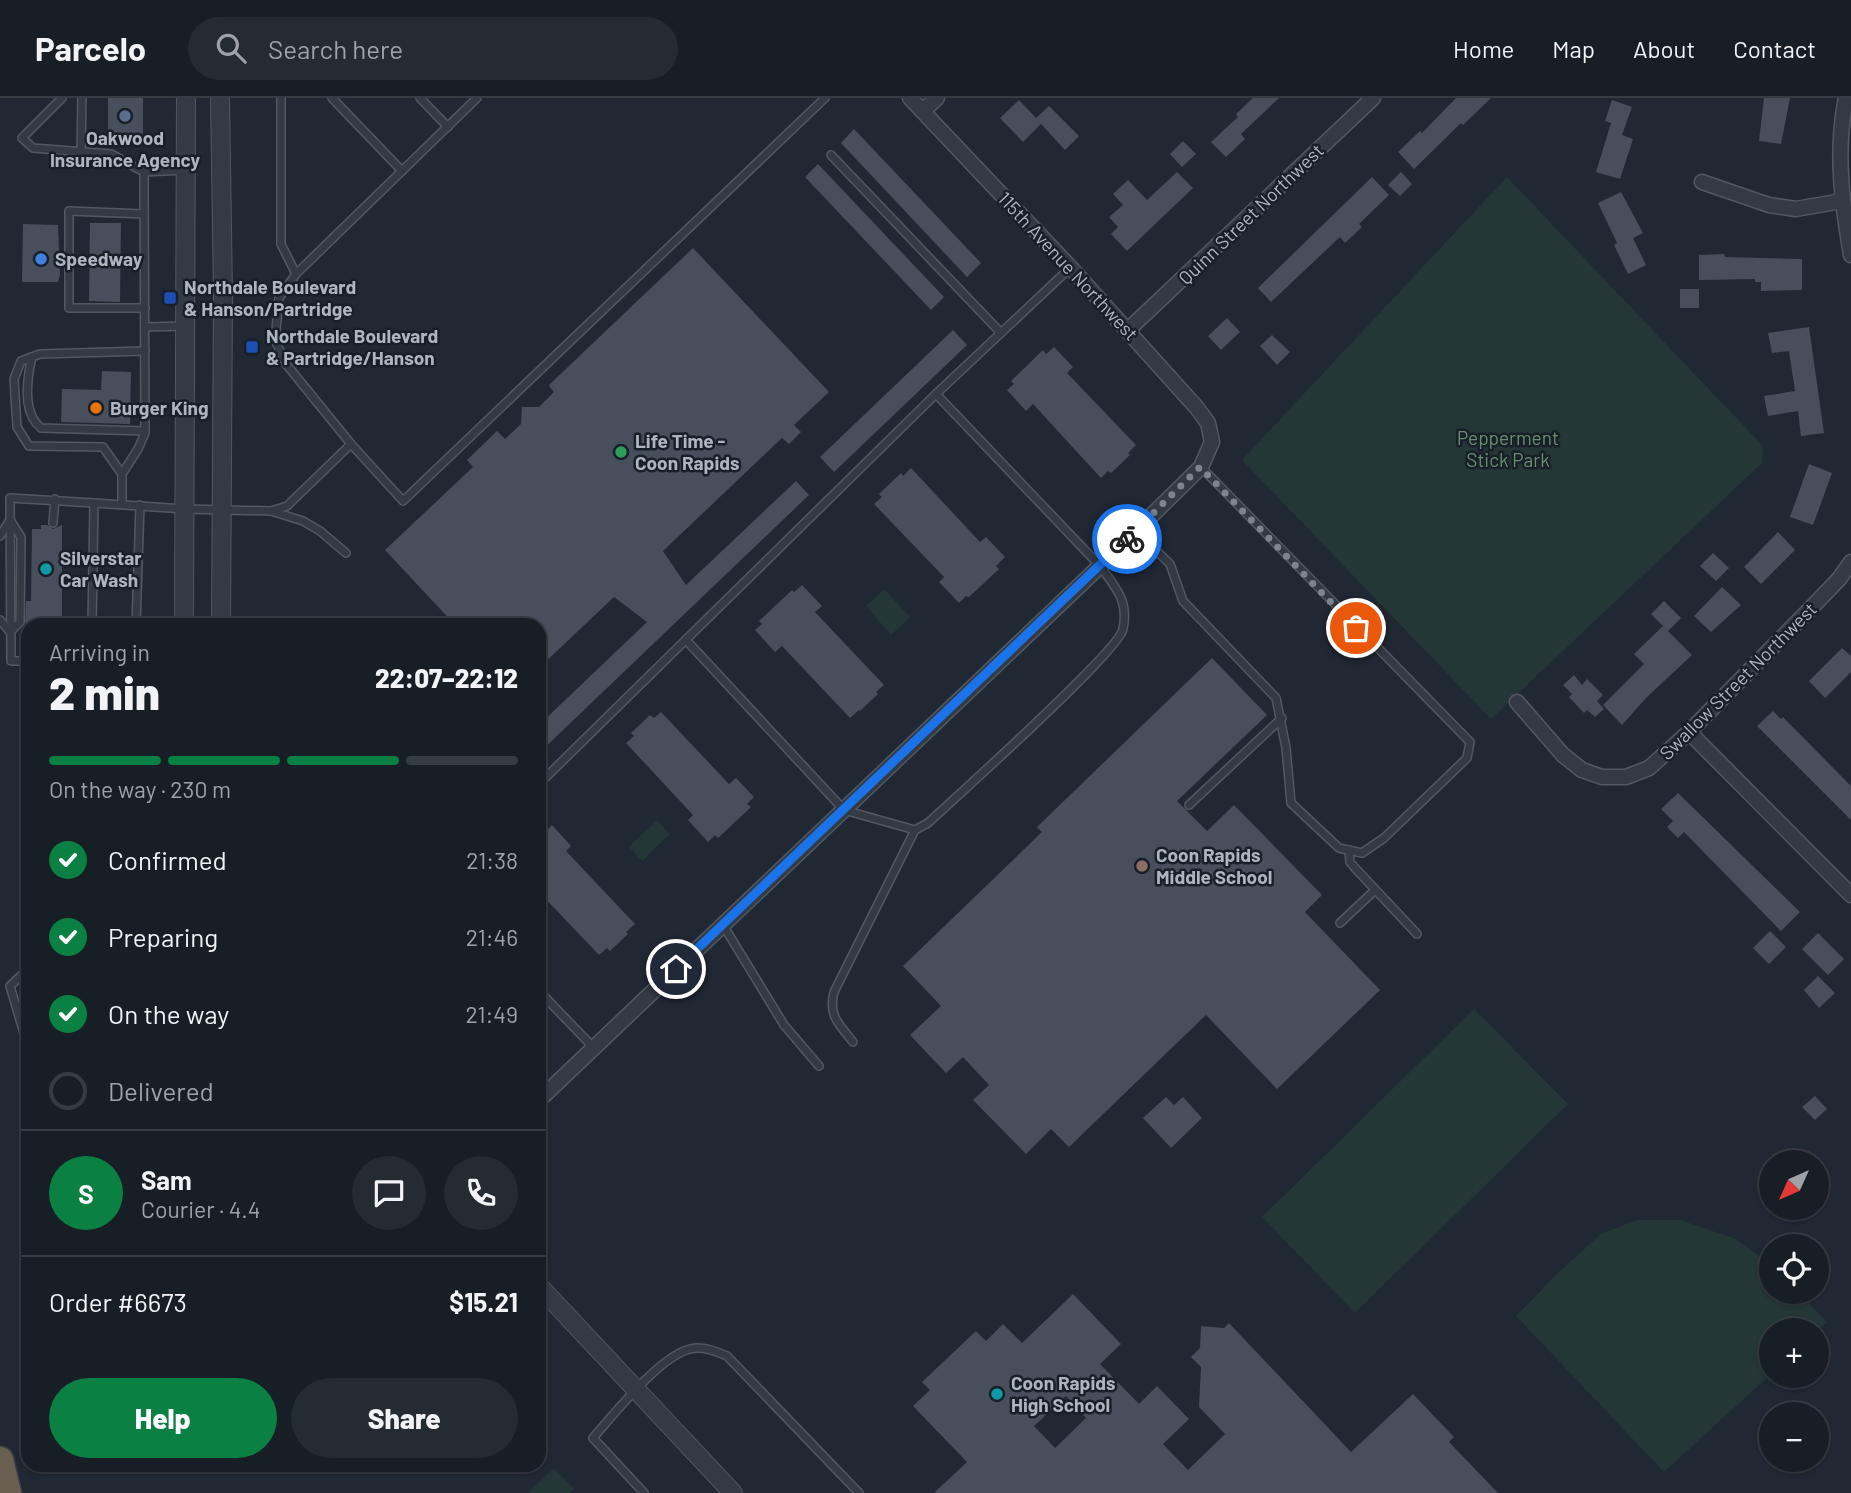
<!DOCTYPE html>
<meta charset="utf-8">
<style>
body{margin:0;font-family:Barlow,sans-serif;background:#252b32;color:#f1f3f6;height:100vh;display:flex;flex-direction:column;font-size:26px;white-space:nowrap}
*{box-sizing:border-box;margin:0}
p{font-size:23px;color:#9fa2a7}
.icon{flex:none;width:38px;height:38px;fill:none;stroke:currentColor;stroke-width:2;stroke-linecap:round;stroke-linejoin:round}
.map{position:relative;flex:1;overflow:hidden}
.side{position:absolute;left:21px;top:520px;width:525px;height:854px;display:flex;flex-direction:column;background:#181e26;border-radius:21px;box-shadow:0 2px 5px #0004,0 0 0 2px #363c43}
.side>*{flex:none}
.needle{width:46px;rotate:225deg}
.fabs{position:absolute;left:1759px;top:1052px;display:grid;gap:14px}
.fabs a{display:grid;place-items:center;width:70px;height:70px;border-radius:50%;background:#181e26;box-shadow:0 2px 5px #0004,0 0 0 2px #363c43;font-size:35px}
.pin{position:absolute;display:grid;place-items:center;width:60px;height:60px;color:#fff;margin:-30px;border:4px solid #fff;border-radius:50%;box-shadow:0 2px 7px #0007}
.courier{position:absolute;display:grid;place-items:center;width:70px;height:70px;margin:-35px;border:5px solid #1a73e8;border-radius:50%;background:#fff;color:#222;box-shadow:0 2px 9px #0007}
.head em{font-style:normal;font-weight:800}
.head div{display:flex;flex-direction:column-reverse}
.head{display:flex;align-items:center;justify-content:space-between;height:119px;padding:0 28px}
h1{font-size:46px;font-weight:800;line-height:52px}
.bar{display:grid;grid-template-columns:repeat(4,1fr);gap:10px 7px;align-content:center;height:84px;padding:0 28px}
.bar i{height:9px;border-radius:5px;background:#363c43}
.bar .active{background:#0b8043}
.bar p{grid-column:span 4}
.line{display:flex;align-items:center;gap:18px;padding:0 28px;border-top:2px solid #363c43}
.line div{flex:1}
.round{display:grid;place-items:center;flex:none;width:74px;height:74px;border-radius:37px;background:#252b32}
ol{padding:0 28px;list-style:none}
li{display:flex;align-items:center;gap:21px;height:77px}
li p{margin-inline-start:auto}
li .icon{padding:7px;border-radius:50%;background:#0b8043;color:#fff;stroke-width:4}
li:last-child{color:#9fa2a7}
li i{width:38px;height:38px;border:4px solid #363c43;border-radius:50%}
.action{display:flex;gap:14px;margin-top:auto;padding:14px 28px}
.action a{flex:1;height:80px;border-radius:42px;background:#0b8043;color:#fff;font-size:28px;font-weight:800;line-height:80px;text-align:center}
.action a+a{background:#252b32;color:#f1f3f6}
header{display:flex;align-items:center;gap:42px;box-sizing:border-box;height:98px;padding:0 35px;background:#181e26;border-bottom:2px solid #363c43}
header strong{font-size:33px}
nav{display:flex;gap:38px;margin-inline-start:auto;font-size:24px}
.search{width:490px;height:63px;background:#252b32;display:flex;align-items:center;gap:18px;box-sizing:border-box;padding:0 24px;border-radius:38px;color:#9fa2a7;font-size:26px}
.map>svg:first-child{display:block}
.green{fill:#253636}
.building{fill:#474f5d;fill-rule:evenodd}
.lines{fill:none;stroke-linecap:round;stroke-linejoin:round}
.service-casing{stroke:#515862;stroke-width:10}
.minor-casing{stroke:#515862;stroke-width:17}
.tertiary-casing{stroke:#515862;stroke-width:20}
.motorway-casing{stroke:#3b424b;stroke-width:29}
.service{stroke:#333a44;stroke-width:7}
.minor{stroke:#333a44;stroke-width:14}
.tertiary{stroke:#333a44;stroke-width:18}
.motorway{stroke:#696051;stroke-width:26}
.done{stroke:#7c848f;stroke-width:7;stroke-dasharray:0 12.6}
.route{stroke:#1a73e8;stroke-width:9}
.service-dot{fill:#5c6f8a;stroke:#191f28;stroke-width:2.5}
.shop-dot{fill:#3f7fe0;stroke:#191f28;stroke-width:2.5}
.transit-dot{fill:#1a4fb4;stroke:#191f28;stroke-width:2.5}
.food-dot{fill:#e8710a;stroke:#191f28;stroke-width:2.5}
.leisure-dot{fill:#2e9e5b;stroke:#191f28;stroke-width:2.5}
.culture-dot{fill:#0f9aa8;stroke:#191f28;stroke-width:2.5}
.education-dot{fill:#8d6e63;stroke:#191f28;stroke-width:2.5}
.labels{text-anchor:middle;stroke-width:5;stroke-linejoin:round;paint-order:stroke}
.poi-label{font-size:19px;font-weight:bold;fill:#adb5c1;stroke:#191f28;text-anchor:start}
.street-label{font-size:19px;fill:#adb5c1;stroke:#191f28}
.park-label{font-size:19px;fill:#678f70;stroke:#191f28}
</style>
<header>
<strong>Parcelo</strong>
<div class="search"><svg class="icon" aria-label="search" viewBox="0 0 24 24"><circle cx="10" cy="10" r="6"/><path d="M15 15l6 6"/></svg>Search here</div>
<nav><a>Home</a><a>Map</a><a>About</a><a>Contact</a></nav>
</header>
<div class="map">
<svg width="1851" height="1395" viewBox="0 0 1851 1395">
<rect width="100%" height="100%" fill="#202833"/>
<!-- green -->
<g class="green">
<polygon points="1507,79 1763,348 1762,365 1491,621 1242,362"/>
<polygon points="884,491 910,519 891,537 866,508"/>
<polygon points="657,722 670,736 642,763 629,749"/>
<polygon points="1474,911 1568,1006 1355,1215 1262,1119"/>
<polygon points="1636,1122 1680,1122 1736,1141 1771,1167 1771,1194 1798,1194 1827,1224 1817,1234 1816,1232 1771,1232 1771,1276 1664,1374 1516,1218 1559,1174 1601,1136"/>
<polygon points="554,1370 574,1391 570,1395 528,1395"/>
</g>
<!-- building -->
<g class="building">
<polygon points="108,0 143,0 143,36 108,35"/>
<polygon points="1253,0 1279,0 1241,36 1245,41 1226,59 1211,44 1238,19 1236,16"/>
<polygon points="1456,0 1491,0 1463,27 1461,25 1414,71 1398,54 1420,33 1422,35"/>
<polygon points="1764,0 1790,0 1781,46 1759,43"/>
<polygon points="1019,2 1036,20 1049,8 1079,38 1065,52 1041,26 1023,44 1000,20"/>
<polygon points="1612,2 1632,9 1622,37 1633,41 1620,81 1596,74 1611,25 1605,23"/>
<polygon points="854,31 981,165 967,179 841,45"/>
<polygon points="1183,43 1196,56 1182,69 1170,56"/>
<polygon points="818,66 944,199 931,212 805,79"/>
<polygon points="1177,74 1193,90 1127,153 1111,136 1118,129 1109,119 1123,107 1113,96 1128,82 1147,102"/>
<polygon points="1401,74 1412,86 1400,98 1388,87"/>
<polygon points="1372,79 1389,97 1359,126 1362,129 1345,145 1340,139 1271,204 1258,190"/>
<polygon points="1621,94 1643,135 1633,140 1646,167 1628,176 1614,147 1617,145 1598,105"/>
<polygon points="90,125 121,125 120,204 89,203"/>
<polygon points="23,126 58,127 60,177 58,184 22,184"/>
<polygon points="693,150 829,294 794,327 801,334 789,346 782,340 663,453 686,487 796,383 809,397 539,655 539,627 647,524 614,499 539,570 539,527 455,527 385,452 473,369 467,362 497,333 505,341 521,326 522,309 539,309 554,294 549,288 550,286"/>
<polygon points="1724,156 1725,159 1802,161 1802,192 1761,193 1761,184 1755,184 1755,181 1699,182 1699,157"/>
<rect x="1680" y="191" width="19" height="19"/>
<polygon points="1227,220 1240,234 1221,252 1208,238"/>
<polygon points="1809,229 1824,335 1801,338 1798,313 1768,318 1764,298 1795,293 1789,253 1772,255 1768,235"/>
<polygon points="953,232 967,247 834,374 820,359"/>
<polygon points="1272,237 1290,254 1277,267 1260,248"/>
<polygon points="1054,249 1073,269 1067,275 1136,347 1128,355 1130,357 1111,375 1108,373 1101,380 1033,306 1026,313 1007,292 1014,286 1011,283 1043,252 1046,256"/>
<polygon points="102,273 131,274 130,326 61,324 62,291 101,292"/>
<polygon points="1809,366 1832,375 1813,427 1790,419"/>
<polygon points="911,370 980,444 986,439 1005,459 996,468 999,471 969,499 966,498 959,505 939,484 944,479 874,406 882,399 879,396 901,375 903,378"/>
<polygon points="41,427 47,427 53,431 62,427 62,527 25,527 26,503 31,503 32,431 41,431"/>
<polygon points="1778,434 1795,452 1761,486 1744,469"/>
<polygon points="1713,455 1729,470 1716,483 1700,468"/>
<polygon points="802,487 822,508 815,514 884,587 876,594 878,596 860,613 859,612 850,620 782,548 775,554 755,532 762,526 759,523 792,492 794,494"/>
<polygon points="1722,489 1741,507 1711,534 1694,518"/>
<polygon points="1664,503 1681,520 1668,533 1651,516"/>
<polygon points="1663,528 1692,557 1647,599 1622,627 1603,607 1644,566 1634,556"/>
<polygon points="1842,550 1851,558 1851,574 1825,600 1809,583"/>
<polygon points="1212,560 1267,617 1177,703 1207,733 1234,707 1322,797 1305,814 1380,892 1277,991 1206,917 1069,1049 1051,1031 1026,1056 973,1002 989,987 963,959 946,975 910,937 941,908 903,868 1042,734 1037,729"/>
<polygon points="1574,577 1582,587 1587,581 1603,597 1597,603 1604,611 1595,619 1587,612 1584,615 1569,599 1572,596 1563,587"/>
<polygon points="1773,613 1781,621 1783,619 1851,688 1851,722 1757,628"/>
<polygon points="661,614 729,686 736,680 754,699 747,706 751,709 718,740 715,737 708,744 688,722 693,717 626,645 634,638 631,635 650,617 654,620"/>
<polygon points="1678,695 1800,814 1781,833 1684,734 1678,740 1667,729 1673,723 1661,711"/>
<polygon points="552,727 571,748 566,753 635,826 626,834 628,836 610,853 607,850 599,857 539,794 539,740"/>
<polygon points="1770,833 1786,849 1769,866 1753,850"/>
<polygon points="1818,835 1844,861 1828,877 1802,851"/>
<polygon points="1818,878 1835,895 1819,910 1804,892"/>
<polygon points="1815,998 1827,1011 1815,1022 1802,1009"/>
<polygon points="1166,999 1174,1007 1183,999 1202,1020 1171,1050 1143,1020"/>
<path d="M1073,1196L1121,1246L1100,1266L1139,1306L1157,1288L1189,1321L1163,1346L1188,1372L1225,1336L1199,1309L1201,1269L1191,1259L1200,1250L1201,1228L1224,1230L1229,1225L1351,1354L1413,1296L1454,1339L1449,1344L1498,1395H934L967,1364L913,1308L930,1292L922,1284L976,1233L986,1243L1003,1226L1022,1245ZM1066,1298L1086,1320L1055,1350L1034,1328Z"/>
</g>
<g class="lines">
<defs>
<g id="service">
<polyline points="62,0 22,40 33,50 111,56 144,74 185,72"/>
<polyline points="281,0 281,146 296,176"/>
<polyline points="332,0 402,73"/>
<polyline points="420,0 448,29"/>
<polyline points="477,0 296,176 279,200 275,242 286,266 351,346 403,403 825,0"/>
<polyline points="81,55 82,0"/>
<polyline points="831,57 1001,235"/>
<polyline points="144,116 69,113 69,210 145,210"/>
<polyline points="145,229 186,228"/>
<path d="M32,259C27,280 22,315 41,330L145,333"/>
<polyline points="122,376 103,349 29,348 17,329 14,281 21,263 40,256 145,253"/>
<polyline points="122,406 122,376 138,351 145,335 144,74"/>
<polyline points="271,413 287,408 351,346"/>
<polyline points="53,425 55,401"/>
<polyline points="1136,433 1170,466 1183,503 1276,600 1286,650 1291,705 1339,750 1362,755 1384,740 1467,660 1470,644 1201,369"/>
<polyline points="0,438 10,422 21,439 20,524 10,534 0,522"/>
<polyline points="92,527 94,405 185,411 271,413 303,423 320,433 346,455"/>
<polyline points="136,527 140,407"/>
<path d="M686,542L844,712L915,732L928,725C956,699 1119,553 1123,531C1129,503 1116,490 1100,468L936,296"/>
<polyline points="28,563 11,563 10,400 94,405"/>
<polyline points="539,686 936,296 1070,170"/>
<polyline points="1189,707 1282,620"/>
<polyline points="1349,752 1350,764 1355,770 1417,836"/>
<polyline points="1340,825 1375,792"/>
<polyline points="723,827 784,927 819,968"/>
<polyline points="28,871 10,888 28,949"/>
<polyline points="539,893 593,949"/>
<path d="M853,944C839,926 828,918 834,894L915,732"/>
<path d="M644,1395L593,1340C614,1316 660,1258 690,1251C703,1248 715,1253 727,1258L859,1395"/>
</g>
<g id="minor">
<path d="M1846,0C1835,53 1842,104 1851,157"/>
<polyline points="923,13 937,0"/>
<polyline points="1702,84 1769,107 1796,111 1842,103"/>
<polyline points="1128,232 1373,0"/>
<polyline points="1517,604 1563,657 1582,672 1602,679 1626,679 1649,670 1689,634 1816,505 1839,481 1851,464"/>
<polyline points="1689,634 1851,797"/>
<polyline points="539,1002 1100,468 1201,369 1212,344 1208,325 1197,310 1070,169 910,0"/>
</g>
<g id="tertiary">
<polyline points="220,0 223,197 221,527"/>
<polyline points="184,527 186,0"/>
<polyline points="539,1188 733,1395"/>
</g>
<polyline id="motorway" points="0,1362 8,1395"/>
</defs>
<!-- service casing -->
<use href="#service" class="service-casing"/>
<!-- minor casing -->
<use href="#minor" class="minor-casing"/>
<!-- tertiary casing -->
<use href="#tertiary" class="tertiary-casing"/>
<!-- motorway casing -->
<use href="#motorway" class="motorway-casing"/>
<!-- service -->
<use href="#service" class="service"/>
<!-- minor -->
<use href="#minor" class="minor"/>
<!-- tertiary -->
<use href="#tertiary" class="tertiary"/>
<!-- motorway -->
<use href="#motorway" class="motorway"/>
</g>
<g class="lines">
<!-- done -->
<polyline class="done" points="1127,441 1200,369 1356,530"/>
<!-- route -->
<polyline class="route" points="676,871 1127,441"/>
</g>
<!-- markers -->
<circle class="service-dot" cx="125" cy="18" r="7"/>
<circle class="shop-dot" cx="41" cy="161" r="7"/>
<g class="transit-dot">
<rect x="163" y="193" width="14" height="14" rx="3.5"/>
<rect x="245" y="242" width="14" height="14" rx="3.5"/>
</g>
<circle class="food-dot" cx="96" cy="310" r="7"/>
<circle class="leisure-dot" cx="621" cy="354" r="7"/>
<g class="culture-dot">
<circle cx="46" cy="471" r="7"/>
<circle cx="997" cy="1296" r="7"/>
</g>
<circle class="education-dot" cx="1142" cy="768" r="7"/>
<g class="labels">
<!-- poi labels -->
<g class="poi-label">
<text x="125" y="47" text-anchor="middle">Oakwood<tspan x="125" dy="22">Insurance Agency</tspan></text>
<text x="55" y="168">Speedway</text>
<text x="184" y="196">Northdale Boulevard<tspan x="184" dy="22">&amp; Hanson/Partridge</tspan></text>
<text x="266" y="245">Northdale Boulevard<tspan x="266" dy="22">&amp; Partridge/Hanson</tspan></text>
<text x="110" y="317">Burger King</text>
<text x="635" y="350">Life Time -<tspan x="635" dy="22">Coon Rapids</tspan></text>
<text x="60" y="467">Silverstar<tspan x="60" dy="22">Car Wash</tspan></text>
<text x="1156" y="764">Coon Rapids<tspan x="1156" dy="22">Middle School</tspan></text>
<text x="1011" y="1292">Coon Rapids<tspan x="1011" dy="22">High School</tspan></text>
</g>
<!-- street labels -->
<g class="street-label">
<text transform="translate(1251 116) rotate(-44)" y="7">Quinn Street Northwest</text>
<text transform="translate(1068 168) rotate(47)" y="7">115th Avenue Northwest</text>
<text transform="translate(1738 583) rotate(-45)" y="7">Swallow Street Northwest</text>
</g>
<!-- park labels -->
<g class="park-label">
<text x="1508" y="347">Pepperment<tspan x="1508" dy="22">Stick Park</tspan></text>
</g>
</g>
</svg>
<div class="fabs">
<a><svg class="needle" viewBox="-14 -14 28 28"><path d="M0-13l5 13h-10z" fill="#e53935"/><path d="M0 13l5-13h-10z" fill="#9fa2a7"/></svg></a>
<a><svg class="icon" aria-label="locate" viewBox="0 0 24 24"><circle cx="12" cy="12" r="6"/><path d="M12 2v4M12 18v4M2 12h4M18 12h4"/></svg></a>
<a>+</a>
<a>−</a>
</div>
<div class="pin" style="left:1356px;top:530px;background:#ea580c"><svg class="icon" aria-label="bag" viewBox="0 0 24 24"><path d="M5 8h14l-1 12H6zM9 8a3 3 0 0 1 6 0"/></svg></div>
<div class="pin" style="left:676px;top:871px;background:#1f2937"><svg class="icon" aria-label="home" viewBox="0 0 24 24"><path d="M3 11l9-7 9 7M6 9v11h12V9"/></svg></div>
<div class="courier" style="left:1127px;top:441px"><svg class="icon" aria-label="bike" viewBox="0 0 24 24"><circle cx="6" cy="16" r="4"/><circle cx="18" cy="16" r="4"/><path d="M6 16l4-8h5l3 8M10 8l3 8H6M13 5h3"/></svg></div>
<section class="side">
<div class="head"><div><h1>2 min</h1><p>Arriving in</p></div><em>22:07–22:12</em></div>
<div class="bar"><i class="active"></i><i class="active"></i><i class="active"></i><i></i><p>On the way · 230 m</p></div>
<ol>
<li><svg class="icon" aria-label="check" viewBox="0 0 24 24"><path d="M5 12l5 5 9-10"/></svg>Confirmed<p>21:38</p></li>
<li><svg class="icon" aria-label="check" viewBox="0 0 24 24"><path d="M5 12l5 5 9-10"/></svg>Preparing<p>21:46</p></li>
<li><svg class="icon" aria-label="check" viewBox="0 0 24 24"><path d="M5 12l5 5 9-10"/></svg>On the way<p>21:49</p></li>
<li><i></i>Delivered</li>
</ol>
<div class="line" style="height:126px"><b class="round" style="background:#0b8043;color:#fff">S</b><div><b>Sam</b><p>Courier · 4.4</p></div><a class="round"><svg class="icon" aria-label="chat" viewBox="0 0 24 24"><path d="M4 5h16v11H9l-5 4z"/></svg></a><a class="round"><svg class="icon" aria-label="phone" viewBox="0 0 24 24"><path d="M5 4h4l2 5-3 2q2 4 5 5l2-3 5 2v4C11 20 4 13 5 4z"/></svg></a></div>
<div class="line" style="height:91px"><div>Order #6673</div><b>$15.21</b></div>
<div class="action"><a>Help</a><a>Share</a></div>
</section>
</div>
